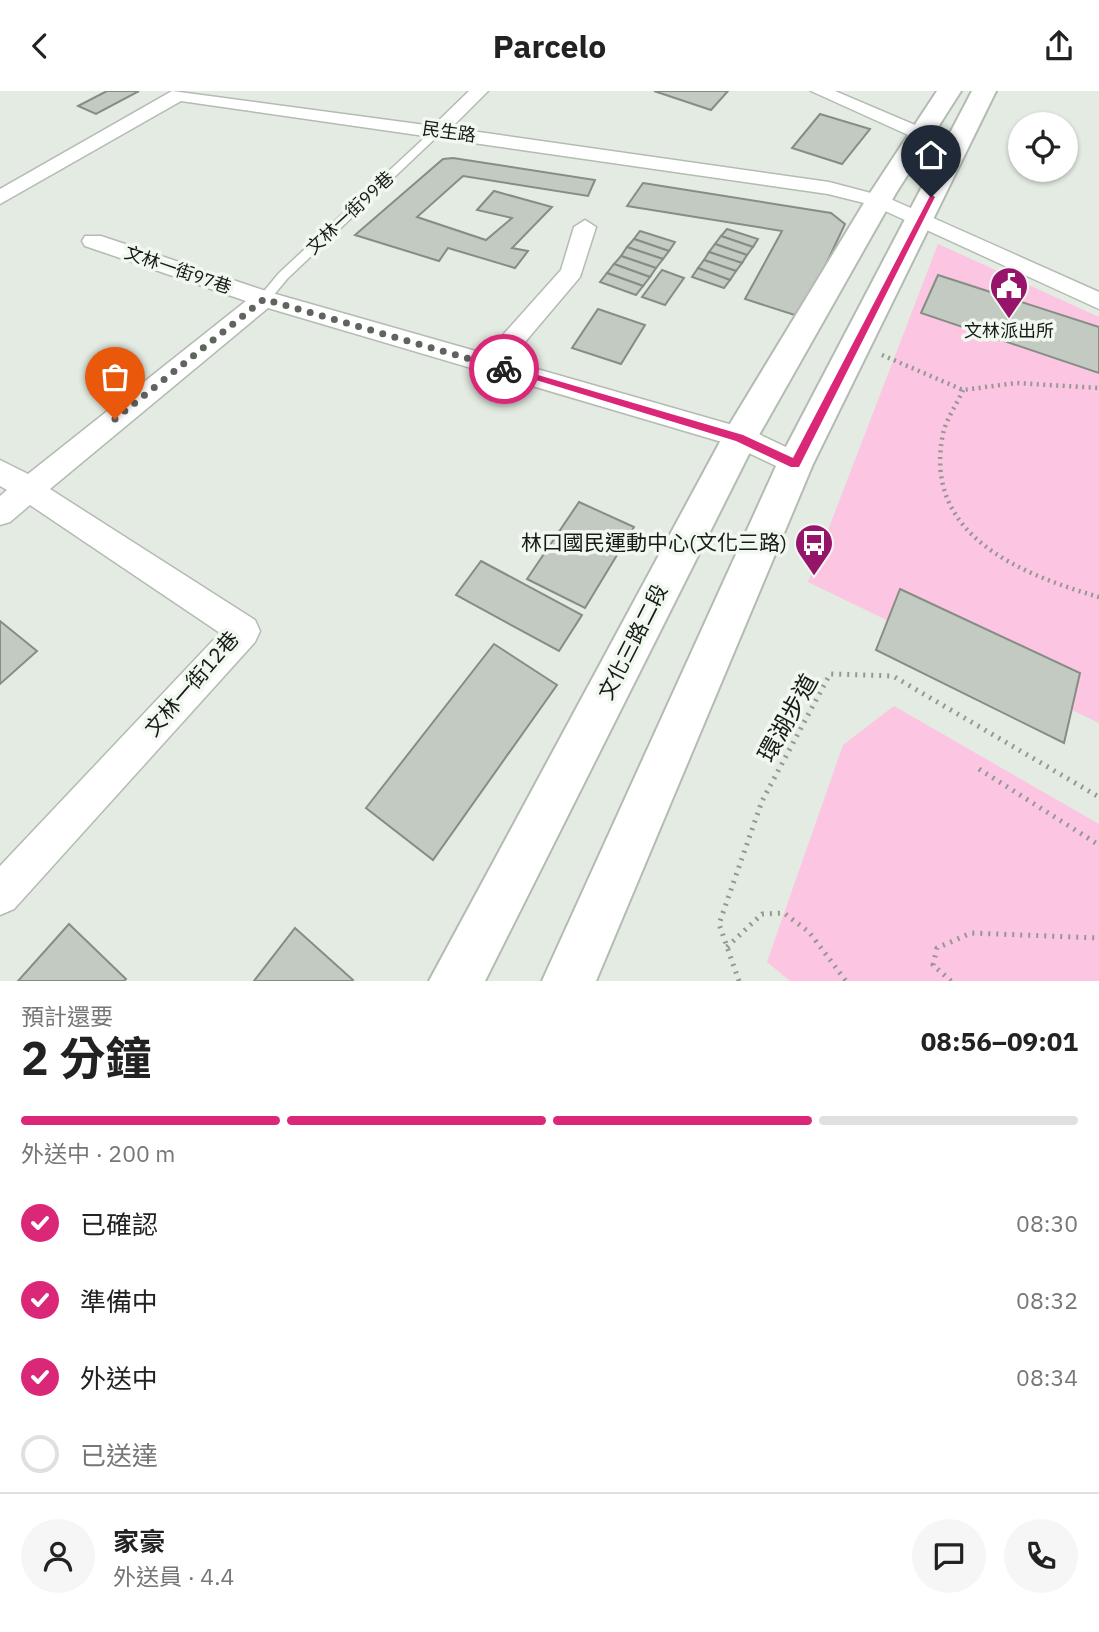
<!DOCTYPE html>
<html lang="zh-TW">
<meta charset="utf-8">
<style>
body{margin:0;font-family:"IBM Plex Sans","Noto Sans TC",sans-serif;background:#f6f6f6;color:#222;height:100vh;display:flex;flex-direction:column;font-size:26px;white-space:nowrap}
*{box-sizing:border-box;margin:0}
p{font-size:23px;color:#767676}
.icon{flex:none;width:38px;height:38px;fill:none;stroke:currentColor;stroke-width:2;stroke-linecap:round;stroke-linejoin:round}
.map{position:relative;height:890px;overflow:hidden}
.side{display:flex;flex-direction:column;background:#fff;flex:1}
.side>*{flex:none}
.controls{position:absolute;left:1008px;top:21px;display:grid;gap:14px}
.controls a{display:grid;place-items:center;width:70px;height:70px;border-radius:50%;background:#fff;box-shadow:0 2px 5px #0004;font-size:35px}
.pin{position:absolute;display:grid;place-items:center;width:60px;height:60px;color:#fff;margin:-72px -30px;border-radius:50% 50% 50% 0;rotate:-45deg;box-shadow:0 0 7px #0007}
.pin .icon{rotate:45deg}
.courier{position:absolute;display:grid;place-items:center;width:70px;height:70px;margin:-35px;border:5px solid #db2777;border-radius:50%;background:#fff;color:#222;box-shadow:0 2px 9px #0007}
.headline em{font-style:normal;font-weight:700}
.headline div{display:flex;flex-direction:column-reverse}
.headline{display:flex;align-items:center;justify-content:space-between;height:119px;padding:0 21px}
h1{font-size:46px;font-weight:700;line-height:52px}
.bar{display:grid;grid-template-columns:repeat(4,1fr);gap:10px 7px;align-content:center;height:84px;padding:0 21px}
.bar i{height:9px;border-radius:5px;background:#e0e0e0}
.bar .on{background:#db2777}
.bar p{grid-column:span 4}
.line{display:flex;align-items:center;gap:18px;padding:0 21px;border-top:2px solid #e0e0e0}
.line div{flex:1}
.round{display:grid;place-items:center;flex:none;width:74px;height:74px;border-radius:37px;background:#f6f6f6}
ol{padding:0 21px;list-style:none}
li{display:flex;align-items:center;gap:21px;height:77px}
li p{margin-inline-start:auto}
li .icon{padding:7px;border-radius:50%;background:#db2777;color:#fff;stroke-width:4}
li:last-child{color:#767676}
li i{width:38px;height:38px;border:4px solid #e0e0e0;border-radius:50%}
header{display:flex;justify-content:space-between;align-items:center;height:91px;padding:0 21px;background:#fff;font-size:32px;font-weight:700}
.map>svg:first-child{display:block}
.green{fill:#fcc5e1}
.building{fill:#c2cac1;stroke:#868d85;stroke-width:2}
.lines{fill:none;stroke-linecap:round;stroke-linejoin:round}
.service-casing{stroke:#b3bbb3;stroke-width:3}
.minor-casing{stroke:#b3bbb3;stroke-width:3}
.tertiary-casing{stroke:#b3bbb3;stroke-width:4}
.path-far1{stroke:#939992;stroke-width:4.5;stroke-dasharray:2 4.5;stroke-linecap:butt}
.path{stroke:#939992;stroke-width:5;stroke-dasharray:2 6;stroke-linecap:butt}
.service{fill:#fff;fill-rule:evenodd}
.minor{fill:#fff;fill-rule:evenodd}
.tertiary{fill:#fff;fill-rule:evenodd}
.route{fill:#db2777}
.done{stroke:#5f645f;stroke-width:7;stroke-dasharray:0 12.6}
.labels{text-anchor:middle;stroke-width:7;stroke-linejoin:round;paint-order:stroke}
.far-street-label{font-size:18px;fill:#181b18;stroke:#f0f8ef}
.far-poi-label{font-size:18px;fill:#181b18;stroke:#f0f8ef}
.poi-label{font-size:21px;fill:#181b18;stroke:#f0f8ef;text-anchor:end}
.street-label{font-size:21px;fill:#181b18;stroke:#f0f8ef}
.near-street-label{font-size:24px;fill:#181b18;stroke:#f0f8ef}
</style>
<header><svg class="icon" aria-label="back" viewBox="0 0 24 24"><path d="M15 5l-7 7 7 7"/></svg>Parcelo<svg class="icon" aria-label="share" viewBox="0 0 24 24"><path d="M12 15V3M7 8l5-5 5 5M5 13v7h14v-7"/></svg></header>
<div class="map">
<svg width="1099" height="890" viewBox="0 0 1099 890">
<rect width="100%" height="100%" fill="#e3ebe2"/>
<!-- green -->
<g class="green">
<polygon points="938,153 1099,226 1099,632 808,491"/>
<polygon points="894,615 1099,733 1099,890 790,890 767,871 843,654"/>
</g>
<!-- building -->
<g class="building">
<polygon points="107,0 139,0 96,23 78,15"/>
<polygon points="654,0 728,0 711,19"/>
<polygon points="820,23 870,38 842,73 792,57"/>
<polygon points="453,67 595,89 588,105 463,85 417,126 486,149 512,127 477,119 494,100 552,116 512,157 528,160 515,177 448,157 439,170 355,144 443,68"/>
<polygon points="643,92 831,122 845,133 801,226 745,208 782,140 627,115"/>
<polygon points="727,138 758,148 753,156 721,145"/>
<polygon points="640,140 675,151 669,160 634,148"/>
<polygon points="721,145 753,156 747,164 715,153"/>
<polygon points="634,148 669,160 663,168 627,156"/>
<polygon points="715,153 747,164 742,172 709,161"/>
<polygon points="627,156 663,168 656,177 621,165"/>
<polygon points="709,161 742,172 736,180 704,169"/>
<polygon points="621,165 656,177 650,186 614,173"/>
<polygon points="704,169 736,180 730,189 698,177"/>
<polygon points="614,173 650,186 643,195 607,182"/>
<polygon points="698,177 730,189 724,197 692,186"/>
<polygon points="662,179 684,187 665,214 642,206"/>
<polygon points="607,182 643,195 636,204 600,191"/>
<polygon points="938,184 1099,236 1099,282 921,222"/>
<polygon points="598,218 645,234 621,273 572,257"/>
<polygon points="579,411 634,436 585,517 527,488"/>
<polygon points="481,470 582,524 559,560 456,504"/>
<polygon points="900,498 1080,582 1064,652 876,559"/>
<polygon points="0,530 37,560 0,593"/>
<polygon points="494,553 557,594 433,769 366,717"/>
<polygon points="69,833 126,888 124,890 18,890"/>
<polygon points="295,837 353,889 352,890 254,890"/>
</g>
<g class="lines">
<defs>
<polygon id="service" points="435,37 444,39 287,188 268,211 260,211 260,205 279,182"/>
<g id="minor">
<polygon points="172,0 433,35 469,0 488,0 451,37 829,91 886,106 1099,201 1099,218 872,114 828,103 181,10 0,113 0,98"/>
<polygon points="811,0 835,0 962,54 965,58 962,62 948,62"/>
<polygon points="585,129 596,136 580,186 509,270 750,339 805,365 809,373 805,381 795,384 732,354 268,217 50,398 255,529 260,540 255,551 14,818 0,824 0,775 220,542 30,414 10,431 0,434 0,405 7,399 0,395 0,369 28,383 246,210 85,155 82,150 85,145 101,145 272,202 486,263 561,179 574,136"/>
</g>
<g id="tertiary">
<polygon points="937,0 961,0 896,102 755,351 485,890 429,890 728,336 870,102"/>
<polygon points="972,0 996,0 813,373 596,890 542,890 777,373"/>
</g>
</defs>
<!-- service casing -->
<use href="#service" class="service-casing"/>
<!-- minor casing -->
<use href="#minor" class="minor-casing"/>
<!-- tertiary casing -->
<use href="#tertiary" class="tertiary-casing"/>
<!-- path-far1 -->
<g class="path-far1">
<polyline points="882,264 963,299 1016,292 1099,297"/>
<path d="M963,299C957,313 946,328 943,343C922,444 1020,483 1099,506"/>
</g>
<!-- path -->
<g class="path">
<polyline points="979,678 1099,754"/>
<polyline points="727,856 762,823 784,822 809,841 846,890"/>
<polyline points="739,890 719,833 762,710 830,583 893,585 1099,706"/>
<polyline points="951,890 933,874 937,857 971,842 1099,847"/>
</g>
<!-- service -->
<use href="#service" class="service"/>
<!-- minor -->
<use href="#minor" class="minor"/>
<!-- tertiary -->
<use href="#tertiary" class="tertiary"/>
</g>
<!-- route -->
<polygon class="route" points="931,103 935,106 799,376 791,376 736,350 500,278 504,274 743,344 793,367"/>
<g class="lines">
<!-- done -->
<polyline class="done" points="115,328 264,208 504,278"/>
</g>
<!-- icons -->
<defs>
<symbol id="civic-pin" viewBox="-11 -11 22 30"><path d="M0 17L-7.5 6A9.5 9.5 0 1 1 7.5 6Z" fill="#97146b" stroke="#f0f8ef"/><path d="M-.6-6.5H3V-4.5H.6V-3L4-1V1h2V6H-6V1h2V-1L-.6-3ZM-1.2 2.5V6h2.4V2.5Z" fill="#fff"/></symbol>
<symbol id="bus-pin" viewBox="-11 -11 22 30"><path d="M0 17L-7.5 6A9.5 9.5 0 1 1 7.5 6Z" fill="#97146b" stroke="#f0f8ef"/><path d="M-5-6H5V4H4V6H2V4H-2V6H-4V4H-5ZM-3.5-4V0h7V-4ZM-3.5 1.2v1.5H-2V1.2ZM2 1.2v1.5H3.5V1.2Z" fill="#fff"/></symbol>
</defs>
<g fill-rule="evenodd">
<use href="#civic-pin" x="987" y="173" width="44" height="60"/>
<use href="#bus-pin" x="792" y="430" width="44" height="60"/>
</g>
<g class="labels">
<!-- far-street labels -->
<g class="far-street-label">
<text transform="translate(449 41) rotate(8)" y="6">民生路</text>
<text transform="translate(350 122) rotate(-43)" y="6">文林一街99巷</text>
<text transform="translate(178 179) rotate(19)" y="6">文林一街97巷</text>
</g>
<!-- far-poi labels -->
<g class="far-poi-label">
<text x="1009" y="246">文林派出所</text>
</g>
<!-- poi labels -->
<g class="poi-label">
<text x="787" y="459">林口國民運動中心(文化三路)</text>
</g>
<!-- street labels -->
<g class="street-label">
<text transform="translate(633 551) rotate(-63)" y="7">文化三路二段</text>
<text transform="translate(192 593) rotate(-49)" y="7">文林一街12巷</text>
</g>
<!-- near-street labels -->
<g class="near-street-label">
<text transform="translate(788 627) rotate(-61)" y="8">環湖步道</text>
</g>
</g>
</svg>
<div class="controls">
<a><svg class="icon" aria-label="locate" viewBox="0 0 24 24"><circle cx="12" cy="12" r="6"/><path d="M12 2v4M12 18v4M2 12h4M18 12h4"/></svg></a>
</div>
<div class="pin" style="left:115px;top:328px;background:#ea580c"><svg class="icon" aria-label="bag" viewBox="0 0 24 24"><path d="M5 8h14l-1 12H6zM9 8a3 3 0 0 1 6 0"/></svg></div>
<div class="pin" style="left:931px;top:106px;background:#1f2937"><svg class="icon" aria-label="home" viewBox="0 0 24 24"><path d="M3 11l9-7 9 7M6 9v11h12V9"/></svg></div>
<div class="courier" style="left:504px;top:278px"><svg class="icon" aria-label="bike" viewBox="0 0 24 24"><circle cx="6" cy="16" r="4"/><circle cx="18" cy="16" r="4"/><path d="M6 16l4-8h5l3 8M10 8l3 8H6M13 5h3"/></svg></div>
</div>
<section class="side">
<div class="headline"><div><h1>2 分鐘</h1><p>預計還要</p></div><em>08:56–09:01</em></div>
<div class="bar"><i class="on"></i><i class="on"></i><i class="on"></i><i></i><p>外送中 · 200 m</p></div>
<ol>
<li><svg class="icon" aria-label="check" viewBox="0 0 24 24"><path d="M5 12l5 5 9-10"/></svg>已確認<p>08:30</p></li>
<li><svg class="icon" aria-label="check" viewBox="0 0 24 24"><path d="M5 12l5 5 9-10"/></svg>準備中<p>08:32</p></li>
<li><svg class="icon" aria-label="check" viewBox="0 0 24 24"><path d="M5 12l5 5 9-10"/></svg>外送中<p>08:34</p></li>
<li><i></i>已送達</li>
</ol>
<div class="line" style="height:126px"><a class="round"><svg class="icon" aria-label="person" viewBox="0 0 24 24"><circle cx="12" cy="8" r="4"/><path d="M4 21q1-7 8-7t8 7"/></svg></a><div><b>家豪</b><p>外送員 · 4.4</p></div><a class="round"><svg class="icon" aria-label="chat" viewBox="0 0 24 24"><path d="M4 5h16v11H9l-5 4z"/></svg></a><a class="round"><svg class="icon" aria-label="phone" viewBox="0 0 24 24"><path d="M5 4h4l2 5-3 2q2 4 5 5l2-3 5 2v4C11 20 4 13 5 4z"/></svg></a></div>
</section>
